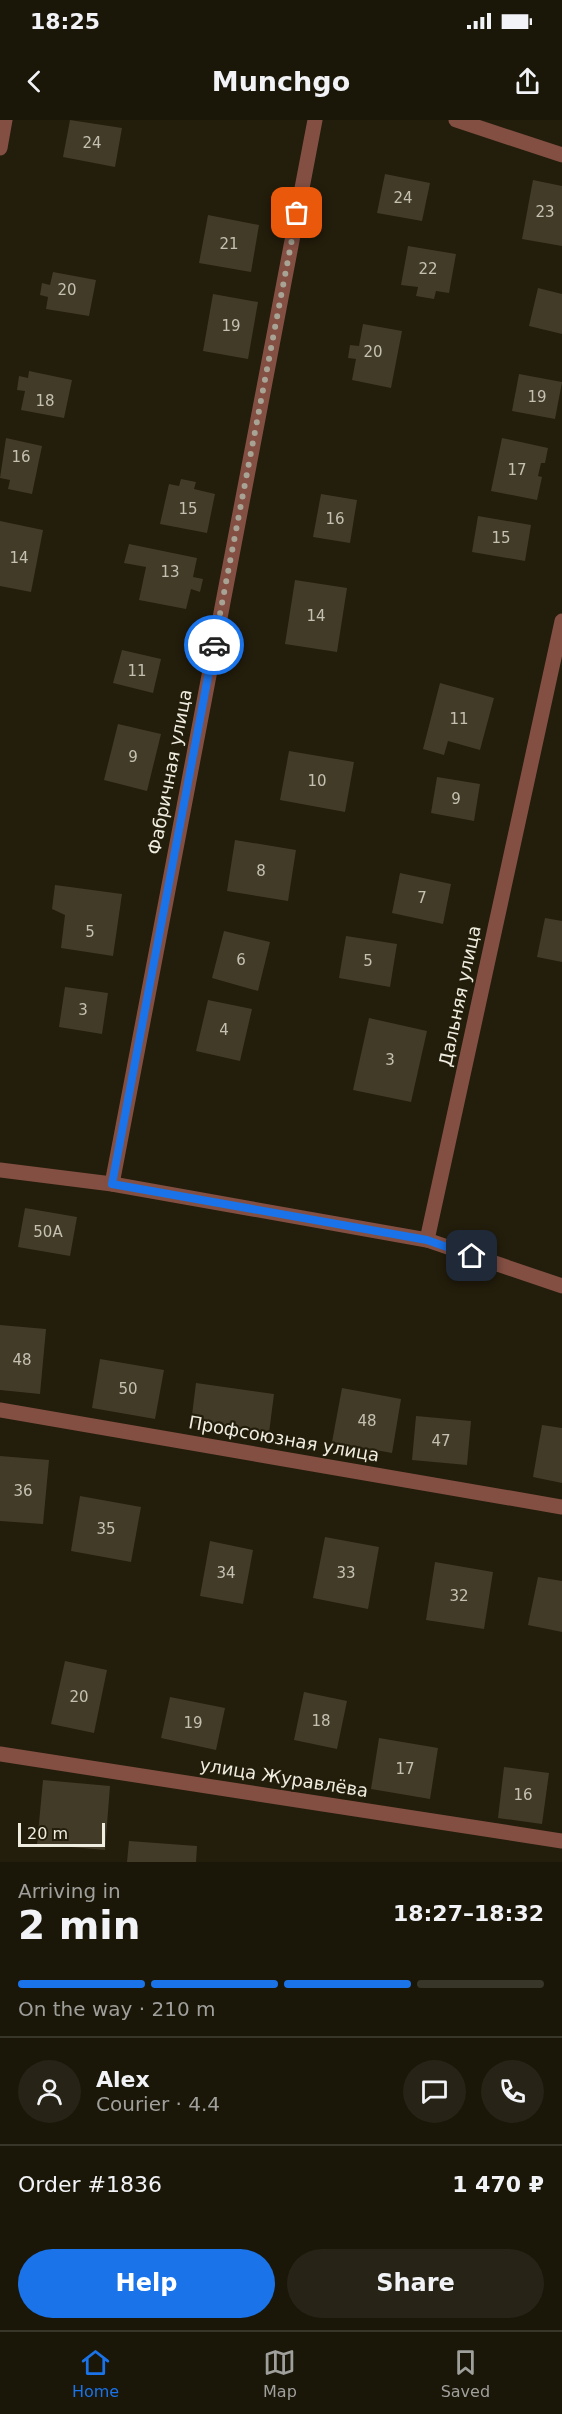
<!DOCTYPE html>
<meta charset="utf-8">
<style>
body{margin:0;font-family:"DejaVu Sans",sans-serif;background:#272316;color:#f1f3f6;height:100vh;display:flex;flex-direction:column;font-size:22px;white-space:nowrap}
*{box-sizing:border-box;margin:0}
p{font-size:20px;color:#9f9f9c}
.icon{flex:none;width:33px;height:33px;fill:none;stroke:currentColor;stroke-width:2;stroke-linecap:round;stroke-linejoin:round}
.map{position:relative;height:1742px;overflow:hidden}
.drawer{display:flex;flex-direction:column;background:#1a1608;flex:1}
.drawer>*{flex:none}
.scale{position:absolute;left:18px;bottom:15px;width:87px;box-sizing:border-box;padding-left:6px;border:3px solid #efece0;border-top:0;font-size:16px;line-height:21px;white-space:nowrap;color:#efece0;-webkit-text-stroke:4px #231d0b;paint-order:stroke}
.pin{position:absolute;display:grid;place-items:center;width:51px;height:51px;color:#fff;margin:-26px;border-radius:12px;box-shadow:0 3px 9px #0006}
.courier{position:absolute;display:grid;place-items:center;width:60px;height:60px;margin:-30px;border:4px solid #1a73e8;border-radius:50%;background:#fff;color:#222;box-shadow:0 2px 8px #0007}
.summary em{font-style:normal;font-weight:700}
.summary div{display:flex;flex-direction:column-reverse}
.summary{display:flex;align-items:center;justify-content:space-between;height:102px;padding:0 18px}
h1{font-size:39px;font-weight:700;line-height:45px}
.bar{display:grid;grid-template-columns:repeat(4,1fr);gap:9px 6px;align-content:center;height:72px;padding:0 18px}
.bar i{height:8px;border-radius:4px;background:#383529}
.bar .active{background:#1a73e8}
.bar p{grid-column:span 4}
.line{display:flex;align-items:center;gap:15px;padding:0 18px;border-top:2px solid #383529}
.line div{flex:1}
.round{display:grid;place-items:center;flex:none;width:63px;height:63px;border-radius:32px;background:#272316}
.cta{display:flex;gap:12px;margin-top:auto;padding:12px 18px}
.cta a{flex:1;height:69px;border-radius:36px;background:#1a73e8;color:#fff;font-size:24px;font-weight:700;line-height:69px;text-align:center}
.cta a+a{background:#272316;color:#f1f3f6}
.status{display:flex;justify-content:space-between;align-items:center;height:42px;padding:0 30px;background:#1a1608;direction:ltr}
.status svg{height:16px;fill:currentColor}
header{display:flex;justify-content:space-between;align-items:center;height:78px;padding:0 18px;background:#1a1608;font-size:27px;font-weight:700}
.dock{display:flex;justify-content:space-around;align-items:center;height:84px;border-top:2px solid #383529;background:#1a1608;font-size:16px;color:#9f9f9c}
.dock a{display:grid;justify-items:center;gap:3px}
.dock .active{color:#1a73e8}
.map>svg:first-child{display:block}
.building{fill:#423b28}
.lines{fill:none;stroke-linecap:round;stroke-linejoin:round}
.minor{stroke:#834f42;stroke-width:15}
.done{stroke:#a8a495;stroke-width:6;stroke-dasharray:0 10.8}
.route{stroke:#1a73e8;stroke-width:8}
.labels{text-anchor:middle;stroke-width:4.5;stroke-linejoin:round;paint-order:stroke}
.number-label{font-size:15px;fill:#c4c0b2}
.street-label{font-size:18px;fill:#efece0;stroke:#231d0b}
</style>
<div class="status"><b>18:25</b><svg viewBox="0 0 49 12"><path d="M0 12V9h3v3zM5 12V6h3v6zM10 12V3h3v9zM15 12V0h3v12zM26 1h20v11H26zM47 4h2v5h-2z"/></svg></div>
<header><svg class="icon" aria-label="back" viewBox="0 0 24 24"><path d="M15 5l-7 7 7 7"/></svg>Munchgo<svg class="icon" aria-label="share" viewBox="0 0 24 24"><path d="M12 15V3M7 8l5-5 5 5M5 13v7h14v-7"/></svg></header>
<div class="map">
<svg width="562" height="1742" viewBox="0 0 562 1742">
<rect width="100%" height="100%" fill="#231d0b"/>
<!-- building -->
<g class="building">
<polygon points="70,0 122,8 115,47 63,37"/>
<polygon points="385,54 430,63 422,101 377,93"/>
<polygon points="533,60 562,66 562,126 522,119"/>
<polygon points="208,95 259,105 251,152 199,143"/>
<polygon points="408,126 456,134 449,173 436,171 434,179 416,176 418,167 401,165"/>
<polygon points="53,152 96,160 89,196 46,189 48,177 40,175 42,163 50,165"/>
<polygon points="538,168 562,174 562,214 529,206"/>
<polygon points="213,174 258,182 248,239 203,231"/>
<polygon points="363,204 402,211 391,268 352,260 356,239 348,238 350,225 359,226"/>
<polygon points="29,251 72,260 64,298 21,290 25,271 17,270 19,256 28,258"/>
<polygon points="519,254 562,262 555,299 512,291"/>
<polygon points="6,318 42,326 32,374 8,369 10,360 0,358"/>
<polygon points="502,318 548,328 545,343 541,343 538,356 542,357 537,380 491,371"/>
<polygon points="181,359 196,362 194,369 215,374 207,413 160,404 169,364 179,366"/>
<polygon points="321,374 357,380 350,423 313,417"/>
<polygon points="478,396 531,405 525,441 472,432"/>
<polygon points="0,401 43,410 31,472 0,466"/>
<polygon points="129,424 197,438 193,457 203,459 200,472 191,469 186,489 139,480 146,447 124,443"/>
<polygon points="295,460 347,468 337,532 285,524"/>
<polygon points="122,530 161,539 153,573 113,563"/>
<polygon points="440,563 494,578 480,630 448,621 444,635 423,629"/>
<polygon points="118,604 161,614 147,671 104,660"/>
<polygon points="289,631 354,642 345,692 280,680"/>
<polygon points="437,657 480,664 474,701 431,693"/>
<polygon points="235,720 296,730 288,781 227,771"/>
<polygon points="400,753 451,764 443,804 392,793"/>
<polygon points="55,765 122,774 113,836 61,828 65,795 52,789"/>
<polygon points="545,798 562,801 562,842 537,837"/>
<polygon points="224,811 270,822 258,871 212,858"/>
<polygon points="346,816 397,824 390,867 339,858"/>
<polygon points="65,867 108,873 102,914 59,907"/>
<polygon points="208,880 252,889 240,941 196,931"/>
<polygon points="369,898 427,911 411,982 353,970"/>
<polygon points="25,1088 77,1097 70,1136 18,1127"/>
<polygon points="0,1205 46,1209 40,1274 0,1270"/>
<polygon points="100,1239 164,1250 155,1299 92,1288"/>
<polygon points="196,1263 274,1274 269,1313 191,1303"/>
<polygon points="342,1268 401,1279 392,1333 332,1322"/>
<polygon points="416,1296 471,1301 467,1345 412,1340"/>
<polygon points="542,1305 562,1308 562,1363 533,1357"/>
<polygon points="0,1336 49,1340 43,1404 0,1401"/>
<polygon points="80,1376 141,1387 131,1442 71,1431"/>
<polygon points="325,1417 379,1427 368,1489 313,1478"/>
<polygon points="210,1421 253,1430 243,1484 200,1476"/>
<polygon points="435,1442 493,1452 484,1509 426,1500"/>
<polygon points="538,1457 562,1461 562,1512 528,1505"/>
<polygon points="65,1541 107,1550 94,1613 51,1604"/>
<polygon points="304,1572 347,1581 337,1629 294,1620"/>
<polygon points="170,1577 225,1588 216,1630 161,1618"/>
<polygon points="379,1618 438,1628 430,1679 371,1669"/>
<polygon points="504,1647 549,1653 542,1704 498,1698"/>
<polygon points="43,1660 110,1666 105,1730 37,1724"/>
<polygon points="129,1721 197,1726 196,1742 127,1742"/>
</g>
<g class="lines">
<!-- minor -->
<g class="minor">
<polyline points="456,0 562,35"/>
<polyline points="0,28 5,0"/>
<polyline points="562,501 427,1120 562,1166"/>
<polyline points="0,1050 112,1064 427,1120"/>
<polyline points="112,1064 315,0"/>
<polyline points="0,1290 562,1387"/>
<polyline points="0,1634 562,1721"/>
</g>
</g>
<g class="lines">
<!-- done -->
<polyline class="done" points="214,525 297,93"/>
<!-- route -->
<polyline class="route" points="214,525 112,1064 427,1120 472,1136"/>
</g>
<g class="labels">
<!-- number labels -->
<g class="number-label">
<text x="92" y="28">24</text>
<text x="403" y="83">24</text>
<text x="545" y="97">23</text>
<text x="229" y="129">21</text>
<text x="428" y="154">22</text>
<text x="67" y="175">20</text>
<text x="231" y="211">19</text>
<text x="373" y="237">20</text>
<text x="537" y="282">19</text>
<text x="45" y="286">18</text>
<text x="21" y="342">16</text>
<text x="517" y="355">17</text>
<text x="188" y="394">15</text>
<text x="335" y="404">16</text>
<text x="501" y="423">15</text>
<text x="19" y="443">14</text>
<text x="170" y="457">13</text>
<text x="316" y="501">14</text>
<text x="137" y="556">11</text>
<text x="459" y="604">11</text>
<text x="133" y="642">9</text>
<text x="317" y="666">10</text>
<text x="456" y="684">9</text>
<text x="261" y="756">8</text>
<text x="422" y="783">7</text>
<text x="90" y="817">5</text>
<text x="241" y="845">6</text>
<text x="368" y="846">5</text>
<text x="83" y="895">3</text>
<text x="224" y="915">4</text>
<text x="390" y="945">3</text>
<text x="48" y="1117">50А</text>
<text x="22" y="1245">48</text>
<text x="128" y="1274">50</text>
<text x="367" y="1306">48</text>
<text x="441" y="1326">47</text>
<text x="23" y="1376">36</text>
<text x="106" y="1414">35</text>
<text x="226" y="1458">34</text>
<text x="346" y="1458">33</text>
<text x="459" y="1481">32</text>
<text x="79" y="1582">20</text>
<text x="321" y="1606">18</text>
<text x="193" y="1608">19</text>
<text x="405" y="1654">17</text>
<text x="523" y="1680">16</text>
</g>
<!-- street labels -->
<g class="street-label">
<text transform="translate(170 652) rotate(-79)" y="6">Фабричная улица</text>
<text transform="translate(460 876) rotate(-78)" y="6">Дальняя улица</text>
<text transform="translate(284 1319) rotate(10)" y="6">Профсоюзная улица</text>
<text transform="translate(284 1658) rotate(9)" y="6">улица Журавлёва</text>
</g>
</g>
</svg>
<div class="scale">20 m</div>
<div class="pin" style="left:297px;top:93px;background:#ea580c"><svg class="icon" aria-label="bag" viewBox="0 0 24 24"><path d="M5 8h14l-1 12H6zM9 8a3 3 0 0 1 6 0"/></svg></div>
<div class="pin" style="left:472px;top:1136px;background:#1f2937"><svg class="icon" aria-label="home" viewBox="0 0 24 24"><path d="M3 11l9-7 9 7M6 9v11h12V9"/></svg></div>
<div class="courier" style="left:214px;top:525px"><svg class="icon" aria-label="car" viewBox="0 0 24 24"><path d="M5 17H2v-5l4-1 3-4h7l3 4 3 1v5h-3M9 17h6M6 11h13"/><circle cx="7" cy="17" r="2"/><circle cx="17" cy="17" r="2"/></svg></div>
</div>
<section class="drawer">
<div class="summary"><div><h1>2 min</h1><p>Arriving in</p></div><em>18:27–18:32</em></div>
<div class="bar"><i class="active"></i><i class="active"></i><i class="active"></i><i></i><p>On the way · 210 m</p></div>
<div class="line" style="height:108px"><a class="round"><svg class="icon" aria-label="person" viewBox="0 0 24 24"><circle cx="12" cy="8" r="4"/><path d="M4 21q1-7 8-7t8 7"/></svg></a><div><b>Alex</b><p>Courier · 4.4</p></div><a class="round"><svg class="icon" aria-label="chat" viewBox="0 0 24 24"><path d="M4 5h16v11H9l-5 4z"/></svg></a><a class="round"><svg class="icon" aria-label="phone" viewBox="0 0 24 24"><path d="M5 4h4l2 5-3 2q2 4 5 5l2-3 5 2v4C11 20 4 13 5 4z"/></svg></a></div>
<div class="line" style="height:78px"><div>Order #1836</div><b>1 470 ₽</b></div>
<div class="cta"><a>Help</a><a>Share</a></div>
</section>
<nav class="dock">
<a class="active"><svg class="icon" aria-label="home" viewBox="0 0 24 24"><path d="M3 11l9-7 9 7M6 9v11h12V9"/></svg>Home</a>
<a><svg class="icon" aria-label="map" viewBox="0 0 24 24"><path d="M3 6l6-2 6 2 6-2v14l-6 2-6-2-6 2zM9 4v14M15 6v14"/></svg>Map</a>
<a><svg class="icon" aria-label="saved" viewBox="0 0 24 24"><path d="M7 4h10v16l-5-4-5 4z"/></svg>Saved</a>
</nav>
